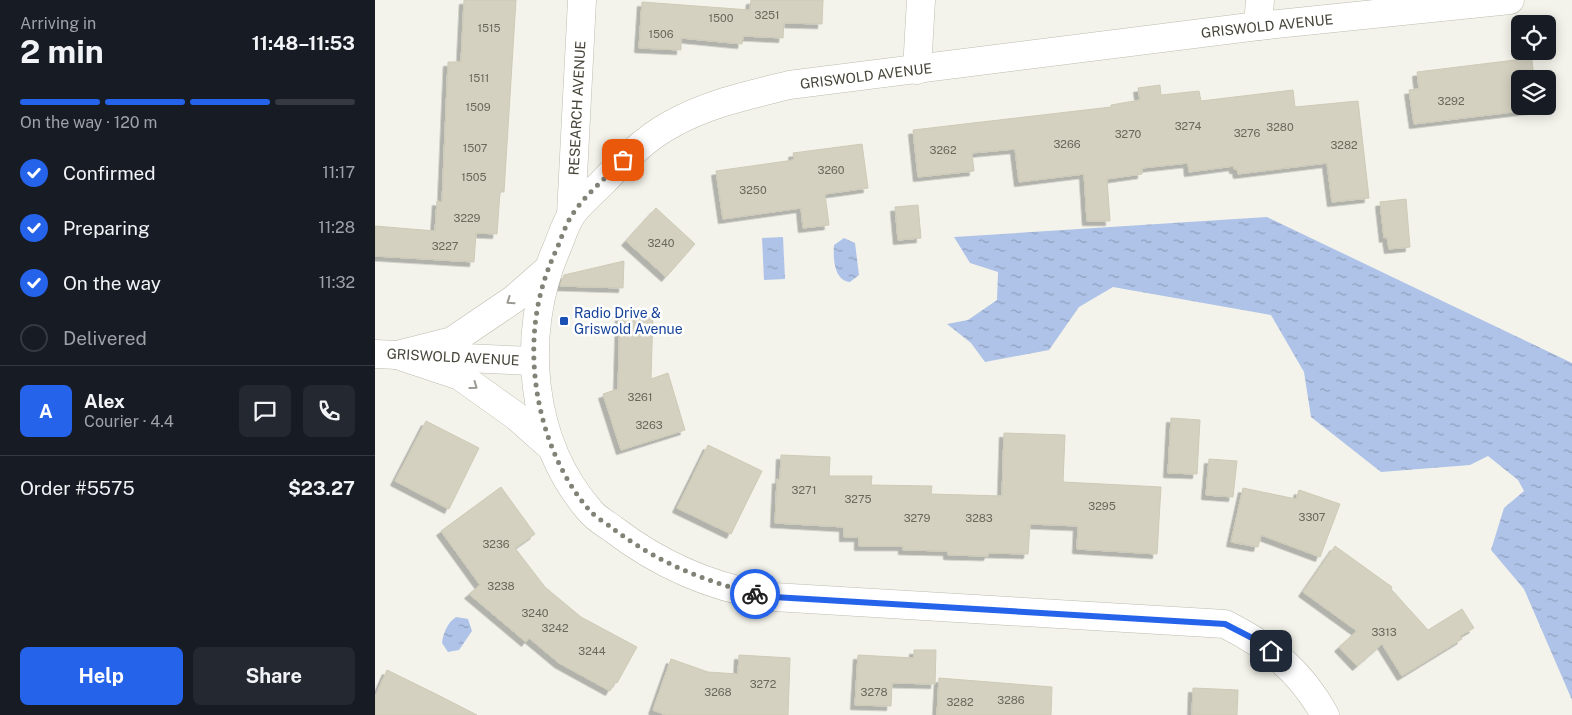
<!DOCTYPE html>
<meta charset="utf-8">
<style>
body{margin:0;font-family:"Public Sans",sans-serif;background:#242831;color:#f1f3f6;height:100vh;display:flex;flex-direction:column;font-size:19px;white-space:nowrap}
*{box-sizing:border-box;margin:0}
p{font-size:16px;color:#9ea1a6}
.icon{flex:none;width:28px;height:28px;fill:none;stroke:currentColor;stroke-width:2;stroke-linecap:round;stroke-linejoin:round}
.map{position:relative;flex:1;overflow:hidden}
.panel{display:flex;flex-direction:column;background:#171b24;width:375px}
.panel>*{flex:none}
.controls{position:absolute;left:1136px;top:15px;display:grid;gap:10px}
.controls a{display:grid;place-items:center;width:45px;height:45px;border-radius:8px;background:#171b24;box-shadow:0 2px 12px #0003;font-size:25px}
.pin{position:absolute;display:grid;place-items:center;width:42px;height:42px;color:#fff;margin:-21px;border-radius:10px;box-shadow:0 2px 8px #0006}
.courier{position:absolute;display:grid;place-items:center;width:50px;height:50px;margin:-25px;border:4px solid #2563eb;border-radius:50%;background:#fff;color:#222;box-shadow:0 1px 6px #0007}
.overview em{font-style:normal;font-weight:700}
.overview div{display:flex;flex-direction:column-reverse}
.overview{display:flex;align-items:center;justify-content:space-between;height:85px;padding:0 20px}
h1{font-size:32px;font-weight:700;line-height:38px}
.bar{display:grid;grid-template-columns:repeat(4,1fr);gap:8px 5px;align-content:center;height:60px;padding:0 20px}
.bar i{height:6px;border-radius:4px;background:#363941}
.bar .current{background:#2563eb}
.bar p{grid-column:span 4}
.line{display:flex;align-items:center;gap:12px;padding:0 20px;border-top:1px solid #363941}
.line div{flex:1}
.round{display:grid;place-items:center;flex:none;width:52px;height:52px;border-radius:8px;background:#242831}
ol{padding:0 20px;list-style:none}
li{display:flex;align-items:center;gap:15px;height:55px}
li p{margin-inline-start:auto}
li .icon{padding:5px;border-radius:50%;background:#2563eb;color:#fff;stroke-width:4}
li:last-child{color:#9ea1a6}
li i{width:28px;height:28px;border:2px solid #363941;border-radius:50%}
.primary-button{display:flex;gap:10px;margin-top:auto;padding:10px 20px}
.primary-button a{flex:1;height:58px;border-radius:8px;background:#2563eb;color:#fff;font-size:20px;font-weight:700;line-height:58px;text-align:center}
.primary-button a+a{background:#242831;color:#f1f3f6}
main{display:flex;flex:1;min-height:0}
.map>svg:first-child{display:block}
.water{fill:url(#water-ripples)}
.building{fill:#d4d1c1;stroke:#cecab5;filter:url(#shadow)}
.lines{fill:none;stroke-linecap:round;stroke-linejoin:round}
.minor-casing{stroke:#bebcae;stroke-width:29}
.minor{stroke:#fff;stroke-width:28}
.oneway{stroke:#9a9992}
.done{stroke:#838277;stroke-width:5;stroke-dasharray:0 9}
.route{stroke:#2563eb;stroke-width:6}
.transit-dot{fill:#1a4fb4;stroke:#fff;stroke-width:2}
.labels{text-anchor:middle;stroke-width:5;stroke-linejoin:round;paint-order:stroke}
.number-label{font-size:11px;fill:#6a685b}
.street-label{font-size:14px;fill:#474539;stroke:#fff}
.transit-label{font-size:14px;fill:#164399;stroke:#fff;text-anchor:start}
</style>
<main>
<section class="panel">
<div class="overview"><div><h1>2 min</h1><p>Arriving in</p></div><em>11:48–11:53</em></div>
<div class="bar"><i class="current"></i><i class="current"></i><i class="current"></i><i></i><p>On the way · 120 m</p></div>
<ol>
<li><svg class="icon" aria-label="check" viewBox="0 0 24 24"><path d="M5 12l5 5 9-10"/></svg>Confirmed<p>11:17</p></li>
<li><svg class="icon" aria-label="check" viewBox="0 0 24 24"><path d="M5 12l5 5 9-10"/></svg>Preparing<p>11:28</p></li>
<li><svg class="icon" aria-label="check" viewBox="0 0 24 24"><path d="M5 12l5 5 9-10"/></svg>On the way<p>11:32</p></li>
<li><i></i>Delivered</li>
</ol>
<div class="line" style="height:90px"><b class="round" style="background:#2563eb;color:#fff">A</b><div><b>Alex</b><p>Courier · 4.4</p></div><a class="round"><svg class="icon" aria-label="chat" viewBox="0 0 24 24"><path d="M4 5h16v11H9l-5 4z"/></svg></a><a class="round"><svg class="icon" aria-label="phone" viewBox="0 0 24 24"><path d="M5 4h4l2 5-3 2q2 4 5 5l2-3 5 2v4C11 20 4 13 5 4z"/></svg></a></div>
<div class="line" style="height:65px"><div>Order #5575</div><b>$23.27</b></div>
<div class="primary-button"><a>Help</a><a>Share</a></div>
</section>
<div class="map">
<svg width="1197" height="715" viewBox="0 0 1197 715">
<defs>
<pattern id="water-ripples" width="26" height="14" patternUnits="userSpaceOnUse" patternTransform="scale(1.25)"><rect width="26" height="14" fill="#afc3e8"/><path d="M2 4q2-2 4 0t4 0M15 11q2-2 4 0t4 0" fill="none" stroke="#90a0bd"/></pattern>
<filter id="shadow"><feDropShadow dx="-4.5" dy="4.5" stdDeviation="0" flood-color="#0004"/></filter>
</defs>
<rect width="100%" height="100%" fill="#f3f3eb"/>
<!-- water -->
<g class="water">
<polygon points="892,217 1197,363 1197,700 1149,589 1116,550 1129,508 1149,491 1143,480 1113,456 1095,465 1006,472 936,417 929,372 896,315 738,287 704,307 674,350 610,362 596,343 572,324 593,320 622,300 623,272 595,263 579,237"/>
<polygon points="408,237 410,279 389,280 387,238"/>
<path d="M469,238L480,243L484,275L475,282C459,281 458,258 459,245Z"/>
<path d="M81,617L93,619L97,631L84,650L73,652L67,643C68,633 73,622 81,617Z"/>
</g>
<!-- building -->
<g class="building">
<polygon points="89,0 141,0 129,192 125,192 122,234 101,233 99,262 0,256 0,226 60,231 62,201 67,202 73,62 86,62"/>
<polygon points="376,0 448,0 447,24 409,23 408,38 368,36 367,44 306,38 306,50 264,48 267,2 375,10"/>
<polygon points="1148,59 1148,61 1157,60 1159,79 1145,79 1145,106 1162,106 1163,109 1039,124 1034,90 1044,89 1042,72"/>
<polygon points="785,85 786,95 824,91 826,101 918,90 920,107 983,101 994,198 957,202 952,163 863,174 862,169 859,169 859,166 814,172 813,163 767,168 767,174 732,179 735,221 712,221 709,174 644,182 640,149 597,153 599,171 543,177 538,130 736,107 736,105 765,100 763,88"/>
<polygon points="487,144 493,188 450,194 454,225 428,228 426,208 348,219 341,171 419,160 418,153"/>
<polygon points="1031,199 1035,247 1014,249 1012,237 1009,238 1005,202"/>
<polygon points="543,205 546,238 523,240 520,207"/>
<polygon points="281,208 320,244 291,277 251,241"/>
<polygon points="249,261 248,288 185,286 189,275"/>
<polygon points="245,314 278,314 276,379 293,373 310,430 246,450 228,394 243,389"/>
<polygon points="796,418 825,420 822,474 793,473"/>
<polygon points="51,421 104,448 74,509 20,481"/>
<polygon points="629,433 690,435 688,482 786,487 782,554 702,549 703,526 655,524 653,554 614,553 613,556 573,555 573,551 528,550 528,546 484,546 484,537 469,537 469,527 400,523 402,479 405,480 406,455 455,457 454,476 497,476 496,485 557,486 556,494 627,496"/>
<polygon points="333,445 387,471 356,534 302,508"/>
<polygon points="834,459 862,461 858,497 831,495"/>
<polygon points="126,487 160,534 140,548 170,587 206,617 262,647 242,683 240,682 235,691 184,663 154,638 151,642 94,594 105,585 66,531"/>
<polygon points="868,488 921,499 924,490 965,504 945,557 886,535 883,547 856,542"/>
<polygon points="960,546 1017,587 1016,589 1053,630 1087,609 1099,628 1085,636 1087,639 1027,676 1007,644 982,666 964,647 982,631 928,592"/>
<polygon points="539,650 561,650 560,684 517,683 516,706 480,705 483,655 539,658"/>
<polygon points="364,655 415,658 413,715 291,715 278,710 296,659 333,672 363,674"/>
<polygon points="12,670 63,695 102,715 0,715 0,697"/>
<polygon points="564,678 677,687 676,715 562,715"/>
<polygon points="818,688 863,690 862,715 817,715"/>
</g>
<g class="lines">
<defs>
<g id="minor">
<polyline points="883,26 885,0"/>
<polyline points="542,70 546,0"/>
<polyline points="196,215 207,0"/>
<polyline points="0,354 158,361"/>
<polyline points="22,355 85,376 141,416 177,448"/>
<polyline points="22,355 77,341 139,299 172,270"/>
<path d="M950,715C925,670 895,647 850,624L399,597C340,589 285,565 238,529C231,524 222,519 216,512C154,442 145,334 181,250C186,239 190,224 197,214C205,203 217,193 227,183C247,162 269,139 295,125C331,104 374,95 414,85L883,26L1135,0"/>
</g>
</defs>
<!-- minor casing -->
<use href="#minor" class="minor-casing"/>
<!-- minor -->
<use href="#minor" class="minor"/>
</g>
<!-- one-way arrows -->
<defs><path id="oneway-chevron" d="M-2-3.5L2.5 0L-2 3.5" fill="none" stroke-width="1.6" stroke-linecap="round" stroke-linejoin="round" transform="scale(1.25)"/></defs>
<g class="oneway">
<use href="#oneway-chevron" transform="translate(135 301) rotate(145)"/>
<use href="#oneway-chevron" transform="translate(99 386) rotate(36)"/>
</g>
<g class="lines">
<!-- done -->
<path class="done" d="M248,160C232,177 209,196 197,215C191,224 187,236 183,246C176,261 170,276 166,292C147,365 166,456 216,512C222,518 231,523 237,528C282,562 326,580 380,594"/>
<!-- route -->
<polyline class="route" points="380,594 399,597 850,624 883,641 896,651"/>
</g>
<!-- markers -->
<rect class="transit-dot" x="184" y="316" width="10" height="10" rx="2.5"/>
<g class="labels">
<!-- number labels -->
<g class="number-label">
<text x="392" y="19">3251</text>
<text x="346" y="22">1500</text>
<text x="114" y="32">1515</text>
<text x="286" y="38">1506</text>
<text x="104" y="82">1511</text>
<text x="1076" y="105">3292</text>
<text x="103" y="111">1509</text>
<text x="813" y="130">3274</text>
<text x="905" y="131">3280</text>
<text x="872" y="137">3276</text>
<text x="753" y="138">3270</text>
<text x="692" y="148">3266</text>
<text x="969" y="149">3282</text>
<text x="100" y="152">1507</text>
<text x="568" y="154">3262</text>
<text x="456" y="174">3260</text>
<text x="99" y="181">1505</text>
<text x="378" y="194">3250</text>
<text x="92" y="222">3229</text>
<text x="286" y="247">3240</text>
<text x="70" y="250">3227</text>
<text x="265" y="401">3261</text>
<text x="274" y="429">3263</text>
<text x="429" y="494">3271</text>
<text x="483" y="503">3275</text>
<text x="727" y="510">3295</text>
<text x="937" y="521">3307</text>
<text x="542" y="522">3279</text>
<text x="604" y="522">3283</text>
<text x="121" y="548">3236</text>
<text x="126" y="590">3238</text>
<text x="160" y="617">3240</text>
<text x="180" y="632">3242</text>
<text x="1009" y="636">3313</text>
<text x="217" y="655">3244</text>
<text x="388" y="688">3272</text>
<text x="343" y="696">3268</text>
<text x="499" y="696">3278</text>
<text x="636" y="704">3286</text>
<text x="585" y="706">3282</text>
</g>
<!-- street labels -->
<g class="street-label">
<text transform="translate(892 26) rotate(-6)" y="5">GRISWOLD AVENUE</text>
<text transform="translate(491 76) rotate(-7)" y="5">GRISWOLD AVENUE</text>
<text transform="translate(202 108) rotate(-87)" y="5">RESEARCH AVENUE</text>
<text transform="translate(78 357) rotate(3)" y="5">GRISWOLD AVENUE</text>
</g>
<!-- transit labels -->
<g class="transit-label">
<text x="199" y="318">Radio Drive &amp;<tspan x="199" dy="16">Griswold Avenue</tspan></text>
</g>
</g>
</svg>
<div class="controls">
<a><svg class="icon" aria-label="locate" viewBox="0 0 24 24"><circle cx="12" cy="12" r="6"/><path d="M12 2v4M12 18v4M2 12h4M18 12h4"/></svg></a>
<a><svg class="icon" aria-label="layers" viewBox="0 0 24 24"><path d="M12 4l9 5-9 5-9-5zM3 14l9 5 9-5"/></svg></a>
</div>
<div class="pin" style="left:248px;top:160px;background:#ea580c"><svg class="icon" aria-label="bag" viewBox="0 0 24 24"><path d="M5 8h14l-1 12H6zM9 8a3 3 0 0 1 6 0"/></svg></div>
<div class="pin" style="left:896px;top:651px;background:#1f2937"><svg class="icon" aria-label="home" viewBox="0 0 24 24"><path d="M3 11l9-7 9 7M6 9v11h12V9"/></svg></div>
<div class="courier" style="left:380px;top:594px"><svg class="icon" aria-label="bike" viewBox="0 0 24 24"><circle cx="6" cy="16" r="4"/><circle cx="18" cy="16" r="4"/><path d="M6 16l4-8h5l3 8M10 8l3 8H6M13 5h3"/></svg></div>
</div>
</main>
